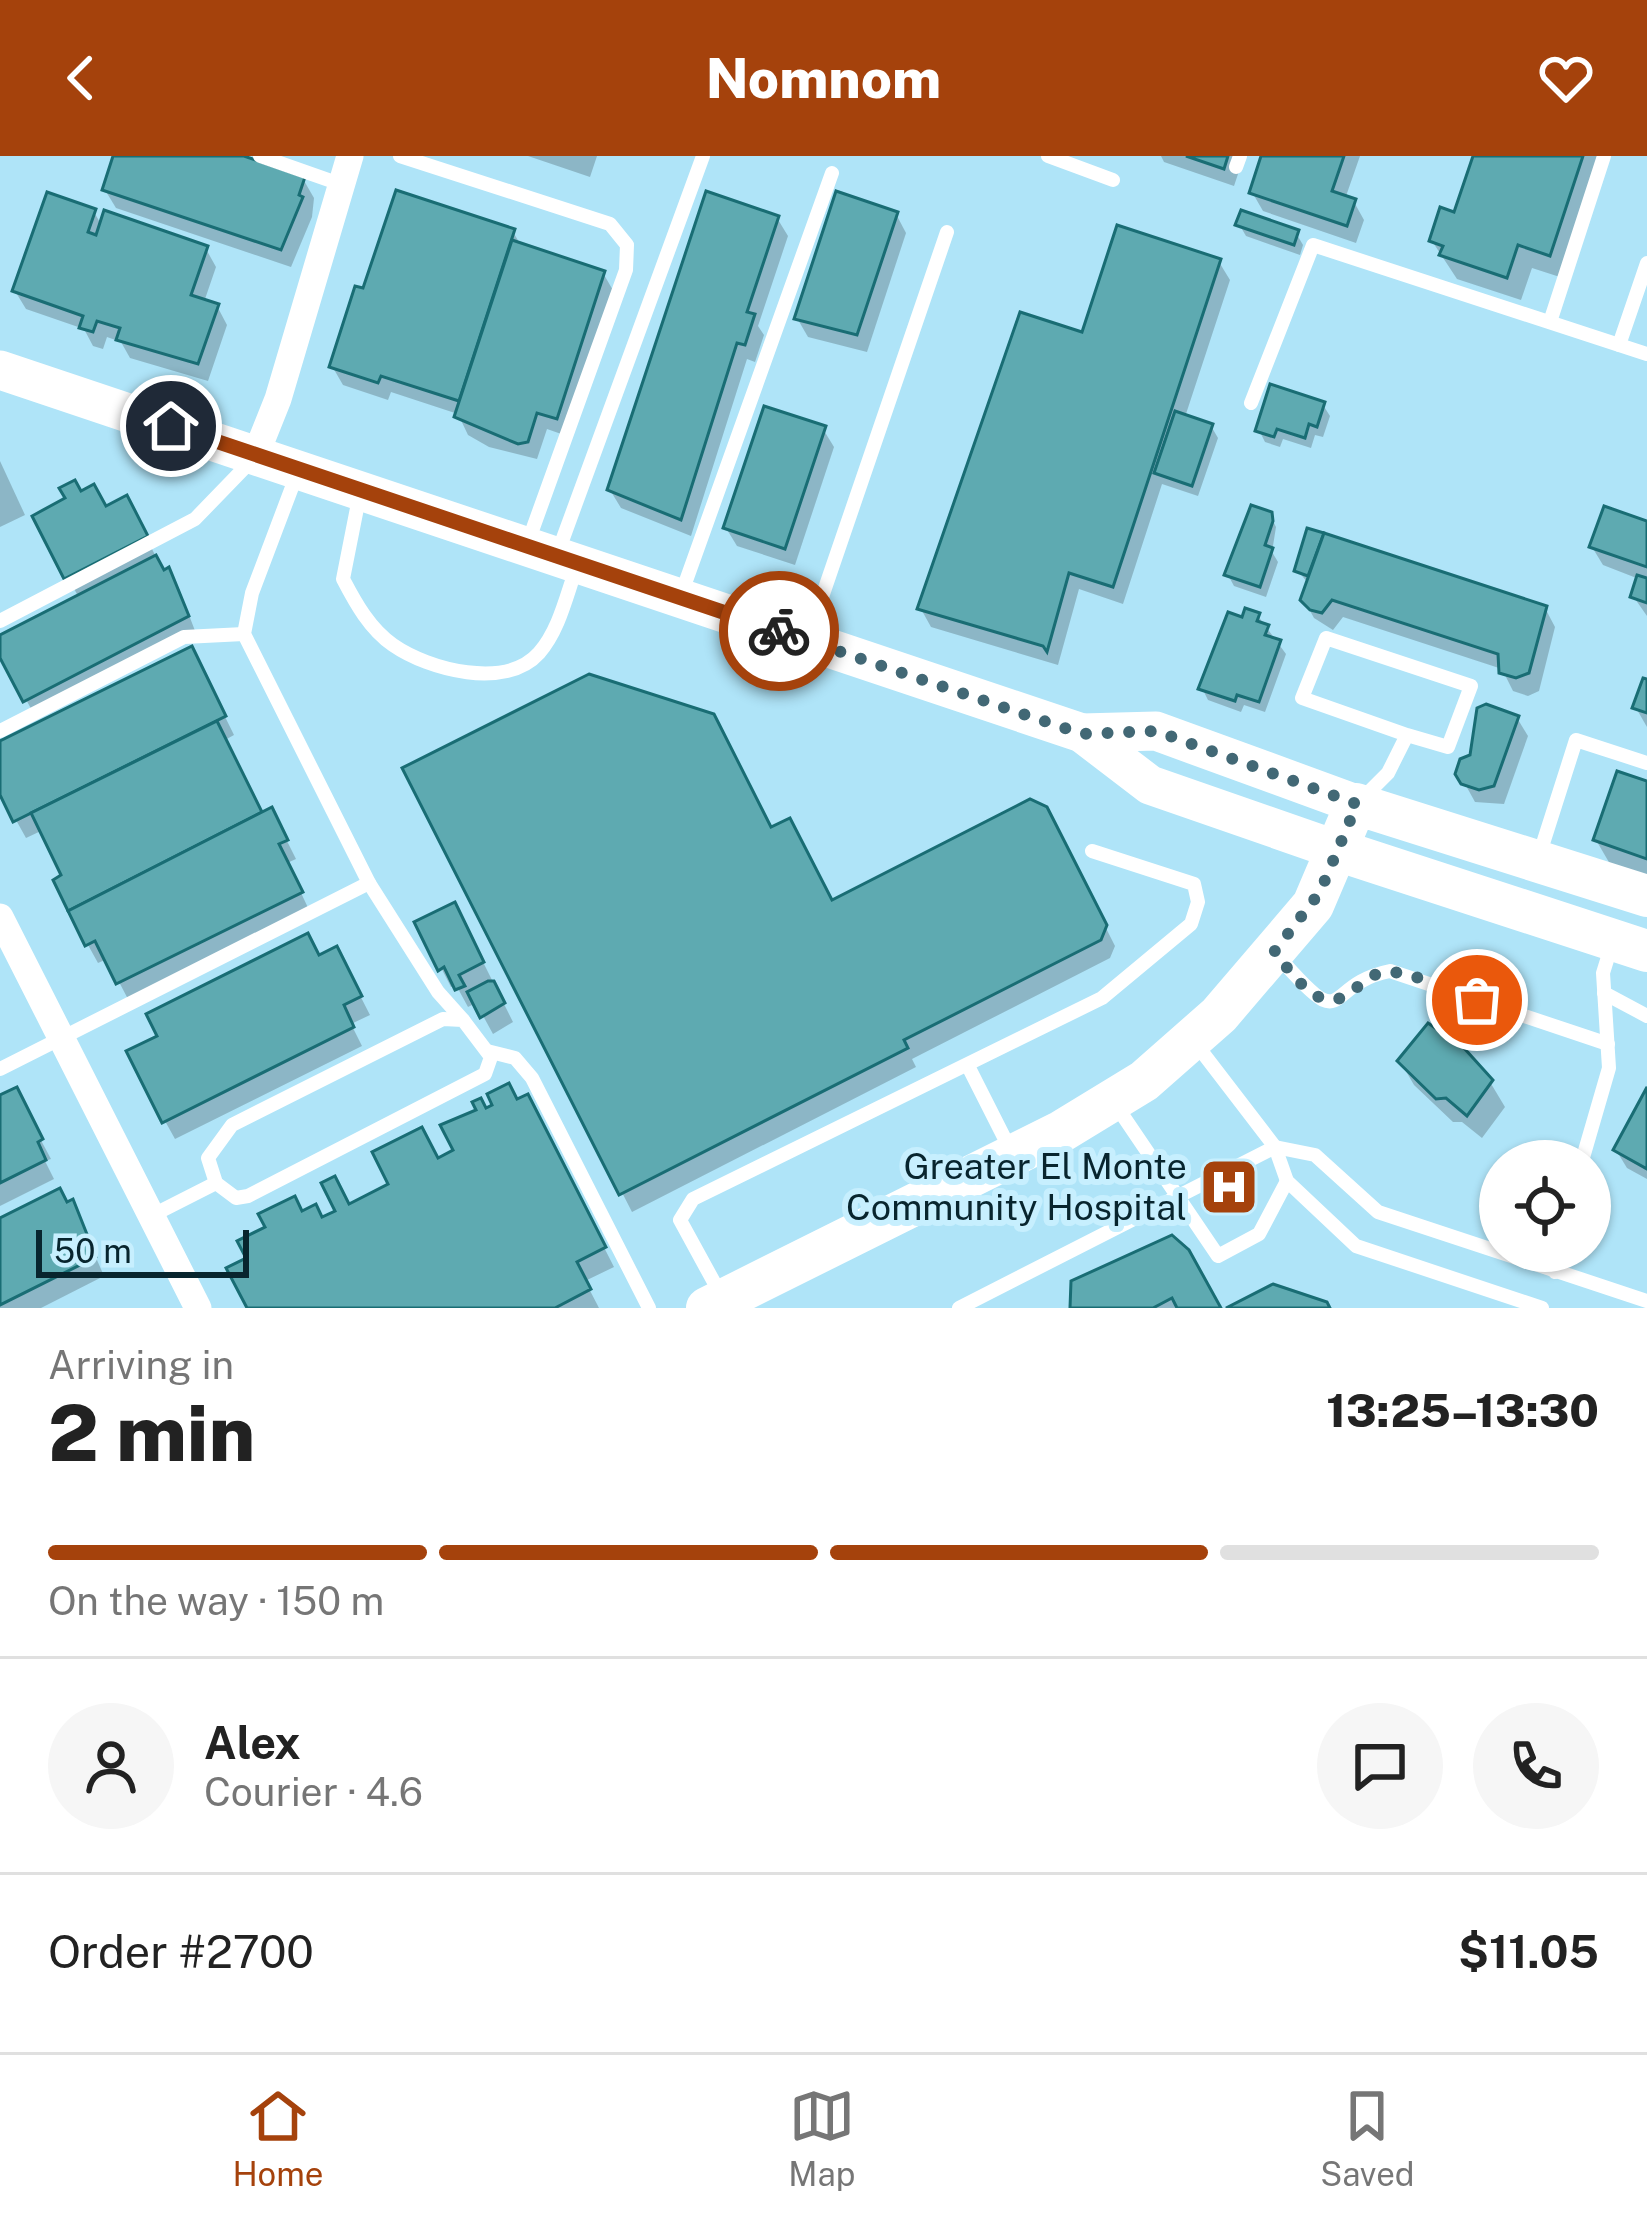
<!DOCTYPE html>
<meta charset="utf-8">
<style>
body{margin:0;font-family:"Public Sans",sans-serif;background:#f6f6f6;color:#222;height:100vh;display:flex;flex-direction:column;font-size:45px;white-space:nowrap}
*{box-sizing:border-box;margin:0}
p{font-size:39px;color:#767676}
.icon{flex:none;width:66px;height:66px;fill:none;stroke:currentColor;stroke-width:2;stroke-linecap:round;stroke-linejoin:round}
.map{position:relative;height:1152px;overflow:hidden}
.sheet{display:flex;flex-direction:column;background:#fff;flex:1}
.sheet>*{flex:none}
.tools{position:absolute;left:1479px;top:984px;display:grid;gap:24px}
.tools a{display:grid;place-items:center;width:132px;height:132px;border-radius:50%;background:#fff;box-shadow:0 3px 9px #0004;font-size:60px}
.scale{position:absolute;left:36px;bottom:30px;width:213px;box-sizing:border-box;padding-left:12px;border:6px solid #08252e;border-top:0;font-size:33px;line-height:42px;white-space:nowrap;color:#08252e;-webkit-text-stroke:9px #c7effe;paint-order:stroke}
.pin{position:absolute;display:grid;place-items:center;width:102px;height:102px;color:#fff;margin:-51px;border:6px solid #fff;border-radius:50%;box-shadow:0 3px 12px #0007}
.courier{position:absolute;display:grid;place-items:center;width:120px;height:120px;margin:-60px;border:9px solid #a5420c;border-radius:50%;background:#fff;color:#222;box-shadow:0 3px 15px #0007}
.overview em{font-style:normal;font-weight:800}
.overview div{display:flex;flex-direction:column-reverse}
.overview{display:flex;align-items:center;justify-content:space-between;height:204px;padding:0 48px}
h1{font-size:78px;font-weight:800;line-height:90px}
.bar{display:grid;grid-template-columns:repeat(4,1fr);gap:18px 12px;align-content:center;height:144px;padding:0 48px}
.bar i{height:15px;border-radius:9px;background:#e0e0e0}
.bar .active{background:#a5420c}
.bar p{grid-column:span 4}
.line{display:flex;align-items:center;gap:30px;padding:0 48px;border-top:3px solid #e0e0e0}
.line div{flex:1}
.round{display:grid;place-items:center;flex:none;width:126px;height:126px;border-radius:63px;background:#f6f6f6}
header{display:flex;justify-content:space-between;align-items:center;height:156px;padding:0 48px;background:#a5420c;color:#fff;font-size:54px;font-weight:800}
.tabs{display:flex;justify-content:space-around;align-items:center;height:168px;border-top:3px solid #e0e0e0;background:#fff;font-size:33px;color:#767676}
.tabs a{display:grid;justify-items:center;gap:6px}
.tabs .active{color:#a5420c}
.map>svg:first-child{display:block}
.shadow{fill:#0003}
.building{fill:#5eaab1;stroke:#196d74;stroke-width:3}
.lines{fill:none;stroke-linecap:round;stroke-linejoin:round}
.service{stroke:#fff;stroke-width:14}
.minor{stroke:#fff;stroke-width:27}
.secondary{stroke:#fff;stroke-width:39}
.primary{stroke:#fff;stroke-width:42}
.done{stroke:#426875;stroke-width:12;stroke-dasharray:0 21.6}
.route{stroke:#a5420c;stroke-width:15}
.labels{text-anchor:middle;stroke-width:12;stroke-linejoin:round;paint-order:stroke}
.poi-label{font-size:36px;fill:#08252e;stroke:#c7effe;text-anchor:end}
</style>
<header><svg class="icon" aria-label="back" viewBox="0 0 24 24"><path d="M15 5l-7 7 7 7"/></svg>Nomnom<svg class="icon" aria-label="heart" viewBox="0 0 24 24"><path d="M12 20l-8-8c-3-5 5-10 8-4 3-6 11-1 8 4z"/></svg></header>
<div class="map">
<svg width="1647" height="1152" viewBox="0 0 1647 1152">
<rect width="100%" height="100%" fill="#afe4f8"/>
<!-- shadow -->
<g class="shadow">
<polygon points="117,0 234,0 303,23 314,42 312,61 291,111 116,52 105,34"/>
<polygon points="528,0 597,0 590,21"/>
<polygon points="1161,0 1244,0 1234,30 1164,6"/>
<polygon points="1265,0 1360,0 1345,43 1354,46 1364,64 1356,87 1263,55 1252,36"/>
<polygon points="1476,0 1604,0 1563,122 1532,112 1521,144 1457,123 1432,85 1456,59"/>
<polygon points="94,56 102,70 206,93 216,111 204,146 217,150 227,169 208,225 130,202 121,186 107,181 103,193 93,190 84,173 26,153 15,135"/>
<polygon points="896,58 906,77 867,196 808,181 797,162"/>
<polygon points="777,62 788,80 758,170 764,179 755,206 747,203 691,380 621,352 610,334"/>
<polygon points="1239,68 1296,77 1303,89 1300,99 1246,80"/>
<polygon points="513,76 522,91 603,117 614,136 567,280 547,273 537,303 489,291 468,279 458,258 391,236 388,244 343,229 332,210 365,136"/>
<polygon points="1219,106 1230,124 1185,261 1211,270 1218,282 1198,340 1162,328 1123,448 1079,433 1058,509 931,471 921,453 1083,180"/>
<polygon points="1323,249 1330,260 1323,281 1315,279 1311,292 1283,283 1280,291 1265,286 1259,274"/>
<polygon points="823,273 834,291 795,409 737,390 726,372"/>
<polygon points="0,305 25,359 0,371"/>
<polygon points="80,339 106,354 136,361 164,417 168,415 179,433 197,480 36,562 0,495 0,482 79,442 36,361"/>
<polygon points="1270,359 1276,371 1272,396 1278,406 1266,441 1234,430 1228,419"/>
<polygon points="1647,368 1647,460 1633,440 1639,423 1603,409 1592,391"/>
<polygon points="1309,375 1545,452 1555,471 1539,535 1528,540 1513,535 1502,513 1343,461 1333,474 1314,462 1304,444 1309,428 1297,414"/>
<polygon points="1258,460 1286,498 1265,556 1244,549 1241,556 1208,544 1202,532 1244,464"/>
<polygon points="201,512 234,579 225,584 262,659 281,673 296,703 287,707 310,756 129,845 107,803 98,807 88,789 57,725 65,720 43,674 26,682 16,664 0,632 0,588"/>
<polygon points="1647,526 1647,571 1636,552"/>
<polygon points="1517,562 1528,580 1504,648 1475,646 1459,617"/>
<polygon points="406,614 771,675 832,747 1056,673 1115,790 1110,802 912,903 916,911 632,1056"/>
<polygon points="1647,629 1647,721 1610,708 1596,684"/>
<polygon points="418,767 464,768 513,866 493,878 476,847 468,851 456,829 451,831"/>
<polygon points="346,812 370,859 351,868 362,890 175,983 165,965"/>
<polygon points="1400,905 1490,926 1505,951 1482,982 1462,966 1453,966 1414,929"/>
<polygon points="0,943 22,949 51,1003 45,1005 54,1023 0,1050"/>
<polygon points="1647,943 1647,1023 1627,1012 1616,994"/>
<polygon points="517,947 537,960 614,1111 585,1125 599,1152 250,1152 250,1103 302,1058 322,1065 457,996 485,956"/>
<polygon points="72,1047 104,1120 41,1152 0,1152 0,1066"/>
<polygon points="1171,1082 1219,1152 1073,1152"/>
</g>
<!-- building -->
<g class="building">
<polygon points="113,0 244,0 305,21 299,39 303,41 281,94 102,34"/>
<polygon points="1186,0 1228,0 1224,13"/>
<polygon points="1261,0 1344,0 1332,35 1356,43 1347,70 1249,37"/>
<polygon points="1473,0 1583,0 1550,100 1518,89 1507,122 1439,99 1443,90 1429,85 1440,51 1454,56"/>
<polygon points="396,34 515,73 459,245 381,220 378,227 329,211 355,130 363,132"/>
<polygon points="706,35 779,60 747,156 755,158 745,189 737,187 681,364 607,334"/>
<polygon points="836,35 898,56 857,179 794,163"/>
<polygon points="47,36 96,53 88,76 96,79 104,54 208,90 191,139 219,148 198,208 116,184 120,172 97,165 93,176 79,172 83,160 12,135"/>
<polygon points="1241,54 1299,74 1294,89 1235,69"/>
<polygon points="1117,69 1221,103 1113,431 1069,417 1047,496 1043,490 917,453 1020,156 1082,176"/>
<polygon points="512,84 605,115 557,263 537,257 528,286 518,288 454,261"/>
<polygon points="1270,228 1325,246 1317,271 1309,268 1305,282 1277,273 1274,281 1255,275"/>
<polygon points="764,250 826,270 785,393 723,372"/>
<polygon points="1175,255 1213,268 1192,330 1154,317"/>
<polygon points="75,324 81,335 94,328 106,350 127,339 148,380 64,423 32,360 65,342 59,332"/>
<polygon points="1251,349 1272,356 1273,365 1265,389 1273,392 1260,431 1224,419"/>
<polygon points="1604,350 1647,365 1647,411 1589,391"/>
<polygon points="1307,372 1324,377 1308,420 1294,415"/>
<polygon points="1324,377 1547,450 1529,517 1516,522 1499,517 1498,498 1332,444 1322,457 1310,454 1300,444"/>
<polygon points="156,399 164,414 169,411 189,460 23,546 0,502 0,479"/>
<polygon points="1637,419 1647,422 1647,447 1630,441"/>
<polygon points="1245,452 1260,457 1257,465 1269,469 1265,479 1281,484 1259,546 1237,539 1235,545 1198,533 1228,456 1242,461"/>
<polygon points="192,490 226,560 13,666 0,639 0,585"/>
<polygon points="589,518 714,558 771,671 790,662 832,744 1030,643 1047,651 1107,769 1101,784 904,884 908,892 619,1039 402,612"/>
<polygon points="1643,522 1647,523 1647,557 1632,552"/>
<polygon points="1486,548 1519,560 1494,630 1479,634 1461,628 1455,618 1460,603 1470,599 1477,552"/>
<polygon points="217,565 262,656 68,755 53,724 61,719 31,657"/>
<polygon points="1617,615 1647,625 1647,703 1593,684"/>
<polygon points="272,651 288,684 279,688 303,736 116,828 95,785 85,790 68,755"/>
<polygon points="455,746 484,806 459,819 465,830 455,834 444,811 438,815 414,766"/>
<polygon points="308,777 319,799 337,790 362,840 344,849 354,871 162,967 126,895 157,880 146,858"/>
<polygon points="488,825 494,825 505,847 480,862 467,836"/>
<polygon points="1428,867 1463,891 1493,924 1467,960 1446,942 1436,943 1397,905"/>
<polygon points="509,927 517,943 528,938 606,1091 577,1106 591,1133 555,1152 247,1152 226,1112 246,1102 237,1085 265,1071 258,1058 295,1040 302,1055 316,1048 322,1061 335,1055 321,1027 335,1020 349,1048 388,1028 372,996 422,971 438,1002 453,994 440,969 476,954 472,946 481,942 486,952 492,949 487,938"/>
<polygon points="17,931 43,983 38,986 46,1004 0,1027 0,939"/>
<polygon points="1647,931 1647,1013 1613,994"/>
<polygon points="60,1032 67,1046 73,1043 96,1101 0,1149 0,1062"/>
<polygon points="1172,1079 1189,1094 1221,1152 1177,1152 1172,1142 1153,1152 1070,1152 1071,1125"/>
<polygon points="1273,1128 1327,1146 1330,1152 1226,1152"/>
</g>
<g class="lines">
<!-- service -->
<g class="service">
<polyline points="260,0 340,28"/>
<polyline points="400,0 610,68 627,89 626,114 528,386"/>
<polyline points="1048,0 1113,24"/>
<polyline points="1236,11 1240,0"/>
<polyline points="1550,166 1604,0"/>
<polyline points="1619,189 1647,107"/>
<polyline points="1251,247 1313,89 1647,198"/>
<path d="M360,337L343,423C356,448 370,473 393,489C429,514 506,534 539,497C559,474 566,441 576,413"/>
<polyline points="558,396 703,0"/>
<polyline points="682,436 832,17"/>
<polyline points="0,465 195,363 251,305"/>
<polyline points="809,479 947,76"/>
<polyline points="0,575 184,481 244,478"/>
<polyline points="1360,645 1388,617 1407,579 1302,542 1326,482 1471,530 1448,591 1407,579"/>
<polyline points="1539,700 1576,584 1647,607"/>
<polyline points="369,727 438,836 463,864"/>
<path d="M1277,799C1351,884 1320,829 1390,815L1608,888"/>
<polyline points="1604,837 1647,860"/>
<polygon points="443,863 463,864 491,901 485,918 248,1040 236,1042 216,1027 208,1002 232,969"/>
<polyline points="1196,888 1275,991 1287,1025 1356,1090 1542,1152"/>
<polyline points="487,895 515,902 532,922 649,1152"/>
<polyline points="968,910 1011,995"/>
<polyline points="0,913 369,727 244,478 252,437 297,318"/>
<polyline points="1115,948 1218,1100 1259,1078 1287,1025"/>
<polyline points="1582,1005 1609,912 1603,817 1612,788"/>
<polyline points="151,1060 216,1027"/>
<polyline points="1555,1116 1559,1095"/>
<polyline points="721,1139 680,1064 693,1043 1102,842 1191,768 1198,746 1194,728 1092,695"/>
<polyline points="959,1152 1275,991 1315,999 1378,1056 1647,1145"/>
</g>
<!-- minor -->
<g class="minor">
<polyline points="256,298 278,243 350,0"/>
<polyline points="0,761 198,1152"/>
</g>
<!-- secondary -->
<g class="secondary">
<polyline points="0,214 1082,577 1150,629 1334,693"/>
<polyline points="1082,577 1156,575 1356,648"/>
</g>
<!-- primary -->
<g class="primary">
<polyline points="1334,693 1647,795"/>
<polyline points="707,1152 1062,975 1144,925 1219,859 1313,749 1356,648 1647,740"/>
</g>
</g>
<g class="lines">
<!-- done -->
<path class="done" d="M779,475L1082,578L1156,575L1357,648L1320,736L1274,796C1296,821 1320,863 1354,834C1363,826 1373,817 1386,816C1413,815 1451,836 1477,844"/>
<!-- route -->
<polyline class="route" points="171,270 779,475"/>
</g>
<!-- icons -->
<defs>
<symbol id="hospital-square" viewBox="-11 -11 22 22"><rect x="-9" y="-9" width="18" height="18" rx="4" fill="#a5420c" stroke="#c7effe"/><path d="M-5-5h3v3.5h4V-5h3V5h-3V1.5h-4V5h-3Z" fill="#fff"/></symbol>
</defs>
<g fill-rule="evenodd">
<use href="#hospital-square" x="1196" y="998" width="66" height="66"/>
</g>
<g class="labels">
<!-- poi labels -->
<g class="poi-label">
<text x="1187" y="1023">Greater El Monte<tspan x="1187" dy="41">Community Hospital</tspan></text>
</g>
</g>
</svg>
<div class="tools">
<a><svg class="icon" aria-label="locate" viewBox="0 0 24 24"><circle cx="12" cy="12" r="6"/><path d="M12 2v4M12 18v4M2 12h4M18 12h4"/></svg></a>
</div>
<div class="scale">50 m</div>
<div class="pin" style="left:1477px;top:844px;background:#ea580c"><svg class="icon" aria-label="bag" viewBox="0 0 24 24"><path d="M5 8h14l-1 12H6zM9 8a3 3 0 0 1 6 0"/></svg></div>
<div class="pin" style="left:171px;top:270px;background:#1f2937"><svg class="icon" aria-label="home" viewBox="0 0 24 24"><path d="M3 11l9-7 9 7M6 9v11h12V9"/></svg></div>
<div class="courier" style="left:779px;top:475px"><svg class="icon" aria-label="bike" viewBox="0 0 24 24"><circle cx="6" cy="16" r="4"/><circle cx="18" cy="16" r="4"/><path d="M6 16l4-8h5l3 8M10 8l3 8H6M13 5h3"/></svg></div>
</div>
<section class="sheet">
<div class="overview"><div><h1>2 min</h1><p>Arriving in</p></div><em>13:25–13:30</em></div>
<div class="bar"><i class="active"></i><i class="active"></i><i class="active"></i><i></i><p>On the way · 150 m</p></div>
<div class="line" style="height:216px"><a class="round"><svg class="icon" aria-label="person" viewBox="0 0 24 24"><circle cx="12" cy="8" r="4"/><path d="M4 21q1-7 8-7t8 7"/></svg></a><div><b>Alex</b><p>Courier · 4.6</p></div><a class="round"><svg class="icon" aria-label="chat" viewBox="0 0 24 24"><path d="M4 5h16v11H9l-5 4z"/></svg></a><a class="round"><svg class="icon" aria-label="phone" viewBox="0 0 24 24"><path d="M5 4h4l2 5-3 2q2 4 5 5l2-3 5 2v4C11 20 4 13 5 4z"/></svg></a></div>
<div class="line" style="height:156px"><div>Order #2700</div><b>$11.05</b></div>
</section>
<nav class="tabs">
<a class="active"><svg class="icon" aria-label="home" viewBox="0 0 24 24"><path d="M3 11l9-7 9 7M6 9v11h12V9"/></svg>Home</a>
<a><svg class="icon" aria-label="map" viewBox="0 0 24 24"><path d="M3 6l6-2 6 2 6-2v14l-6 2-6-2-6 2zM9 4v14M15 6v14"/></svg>Map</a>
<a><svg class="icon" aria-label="saved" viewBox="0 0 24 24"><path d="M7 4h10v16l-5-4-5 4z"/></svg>Saved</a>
</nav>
